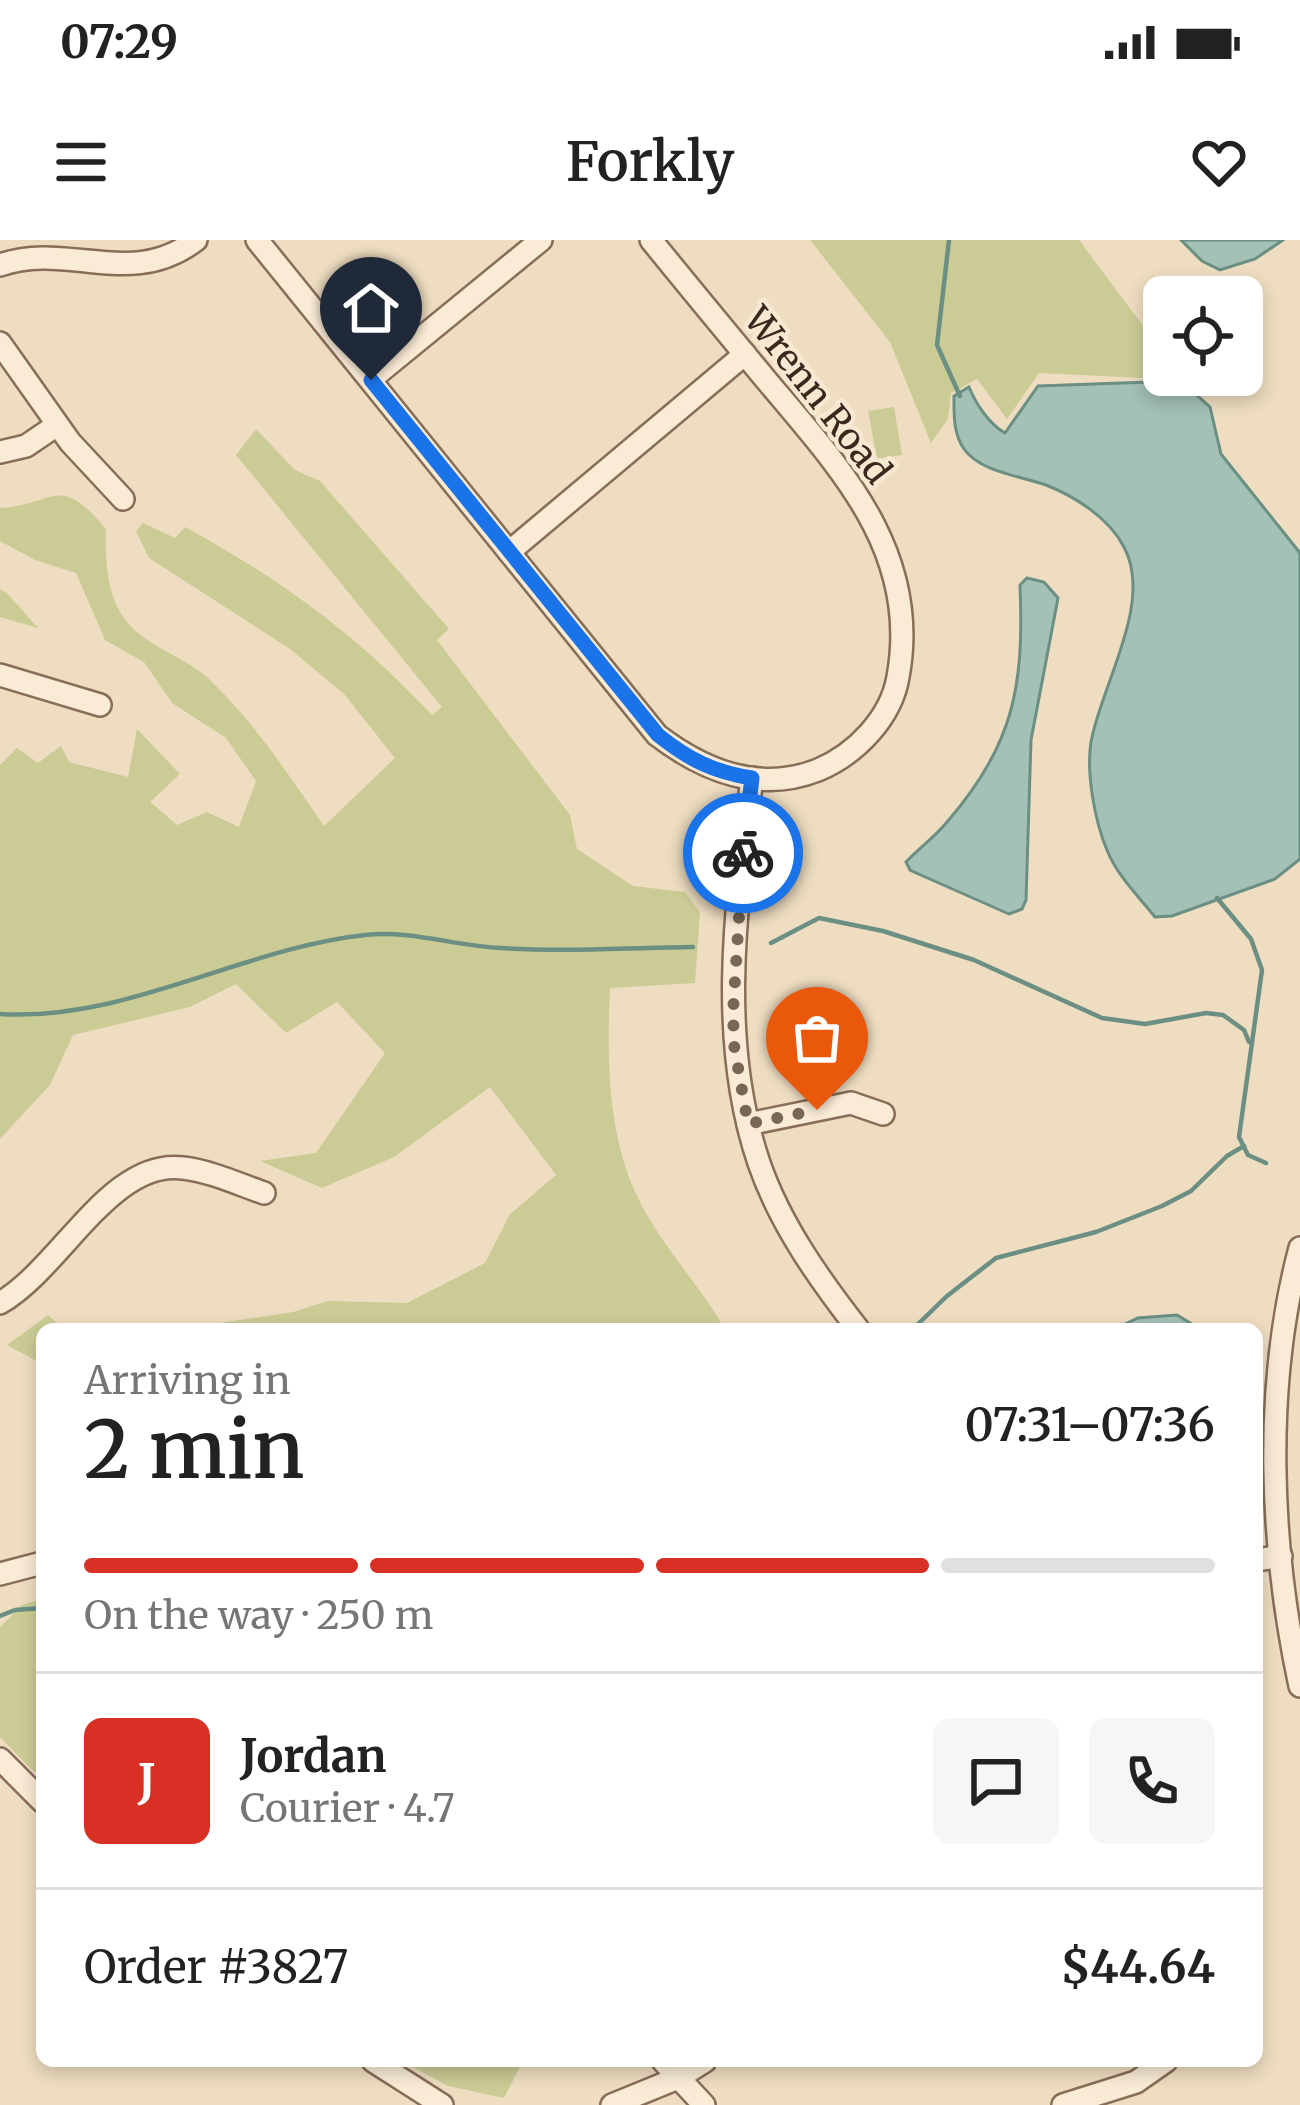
<!DOCTYPE html>
<meta charset="utf-8">
<style>
body{margin:0;font-family:Merriweather,serif;background:#f6f6f6;color:#222;height:100vh;display:flex;flex-direction:column;font-size:45px;white-space:nowrap}
*{box-sizing:border-box;margin:0}
p{font-size:39px;color:#767676}
.icon{flex:none;width:66px;height:66px;fill:none;stroke:currentColor;stroke-width:2;stroke-linecap:round;stroke-linejoin:round}
.map{position:relative;flex:1;overflow:hidden}
.drawer{position:absolute;left:36px;top:1083px;width:1227px;height:744px;display:flex;flex-direction:column;background:#fff;border-radius:18px;box-shadow:0 6px 18px #0003}
.drawer>*{flex:none}
.controls{position:absolute;left:1143px;top:36px;display:grid;gap:24px}
.controls a{display:grid;place-items:center;width:120px;height:120px;border-radius:18px;background:#fff;box-shadow:0 6px 18px #0003;font-size:60px}
.pin{position:absolute;display:grid;place-items:center;width:102px;height:102px;color:#fff;margin:-123px -51px;border-radius:50% 50% 50% 0;rotate:-45deg;box-shadow:0 0 12px #0007}
.pin .icon{rotate:45deg}
.courier{position:absolute;display:grid;place-items:center;width:120px;height:120px;margin:-60px;border:9px solid #1a73e8;border-radius:50%;background:#fff;color:#222;box-shadow:0 3px 15px #0007}
.overview em{font-style:normal;font-weight:600}
.overview div{display:flex;flex-direction:column-reverse}
.overview{display:flex;align-items:center;justify-content:space-between;height:204px;padding:0 48px}
h1{font-size:78px;font-weight:600;line-height:90px}
.bar{display:grid;grid-template-columns:repeat(4,1fr);gap:18px 12px;align-content:center;height:144px;padding:0 48px}
.bar i{height:15px;border-radius:9px;background:#e0e0e0}
.bar .active{background:#d93025}
.bar p{grid-column:span 4}
.line{display:flex;align-items:center;gap:30px;padding:0 48px;border-top:3px solid #e0e0e0}
.line div{flex:1}
.round{display:grid;place-items:center;flex:none;width:126px;height:126px;border-radius:18px;background:#f6f6f6}
.status{display:flex;justify-content:space-between;align-items:center;height:84px;padding:0 60px;background:#fff;direction:ltr}
.status svg{height:33px;fill:currentColor}
header{display:flex;justify-content:space-between;align-items:center;height:156px;padding:0 48px;background:#fff;font-size:54px;font-weight:600}
.map>svg:first-child{display:block}
.green{fill:#cbcc95}
.water{fill:#a4c1b6;stroke:#6b8f83;stroke-width:3}
.lines{fill:none;stroke-linecap:round;stroke-linejoin:round}
.stream{stroke:#6b8f83;stroke-width:4.5}
.minor-casing{stroke:#886e59;stroke-width:26}
.minor{stroke:#f9ebd5;stroke-width:21}
.done{stroke:#786756;stroke-width:12;stroke-dasharray:0 21.6}
.route{stroke:#1a73e8;stroke-width:15}
.labels{text-anchor:middle;stroke-width:9;stroke-linejoin:round;paint-order:stroke}
.street-label{font-size:36px;fill:#38281d;stroke:#f6e8d1}
</style>
<div class="status"><b>07:29</b><svg viewBox="0 0 49 12"><path d="M0 12V9h3v3zM5 12V6h3v6zM10 12V3h3v9zM15 12V0h3v12zM26 1h20v11H26zM47 4h2v5h-2z"/></svg></div>
<header><svg class="icon" aria-label="menu" viewBox="0 0 24 24"><path d="M4 6h16M4 12h16M4 18h16"/></svg>Forkly<svg class="icon" aria-label="heart" viewBox="0 0 24 24"><path d="M12 20l-8-8c-3-5 5-10 8-4 3-6 11-1 8 4z"/></svg></header>
<div class="map">
<svg width="1300" height="1865" viewBox="0 0 1300 1865">
<rect width="100%" height="100%" fill="#eeddc1"/>
<!-- green -->
<g class="green">
<polygon points="810,0 1079,0 1164,114 1164,135 1179,135 1183,140 1039,133 1007,179 977,139 951,153 948,179 931,203 890,102"/>
<polygon points="894,167 902,215 877,219 868,171"/>
<path d="M256,189L295,230L320,241L449,389L437,400L570,575L577,609L633,646L685,652L700,672L695,743L610,748C607,817 607,894 638,958C660,1004 699,1044 725,1089H210L220,1083L293,1072L328,1061L407,1063L485,1023L510,974L556,935L490,847L394,917L322,948L260,921L316,913L385,813L337,762L286,793L236,744L190,767L73,795L50,845L0,899V525L17,508L38,523L61,506L69,522L128,537L137,489L180,534L150,562L177,585L207,572L239,587L256,541L226,498L172,463L144,422L105,400L76,333L35,320L0,301V268C57,264 58,232 106,289C105,315 106,348 120,372C140,406 182,414 209,439C255,483 288,534 324,586L395,518L344,454L290,409L149,318L136,291L143,283L175,298L185,287C282,340 357,395 432,475L442,467L236,215Z"/>
<polygon points="0,349 7,353 38,388 0,377"/>
<polygon points="48,1075 63,1089 42,1089 42,1124 7,1105"/>
<polygon points="42,1359 42,1532 34,1532 0,1497 0,1387 22,1365"/>
<polygon points="401,1821 512,1821 520,1827 504,1858 448,1846"/>
</g>
<!-- water -->
<g class="water">
<polygon points="1181,0 1283,0 1255,19 1220,30 1202,21"/>
<path d="M1150,142L1191,150L1210,167L1221,214L1300,313V619L1275,639L1172,676L1155,677C1139,657 1116,634 1107,610C1095,582 1086,533 1091,502C1101,445 1154,363 1124,307C1109,278 1076,257 1046,245C1021,236 980,232 964,209C953,193 954,174 954,156L969,147C976,164 989,184 1005,193L1038,146Z"/>
<path d="M1027,338L1044,342L1058,358L1031,500L1026,660L1022,669L1009,674L923,636L910,630L906,622C919,608 935,597 947,582C1015,504 1024,444 1020,345Z"/>
<polygon points="1177,1075 1200,1089 1114,1089 1138,1078"/>
</g>
<g class="lines">
<!-- stream -->
<g class="stream">
<polyline points="949,0 937,105 960,156"/>
<polyline points="1217,658 1251,699 1262,730 1239,897 1248,915 1266,923"/>
<polyline points="771,703 819,678 883,691 974,720 1102,778 1145,784 1206,773 1223,775 1244,790 1249,802"/>
<path d="M0,774C125,782 243,708 365,695C412,690 455,706 501,708C565,712 629,708 693,707"/>
<polyline points="913,1089 947,1056 996,1018 1096,992 1162,966 1191,951 1227,916 1244,906"/>
<polyline points="0,1376 15,1370 42,1368"/>
</g>
<defs>
<g id="minor">
<path d="M257,0L657,495C704,531 760,553 818,530C856,514 891,478 898,437C921,313 841,229 767,141C728,94 689,47 651,0"/>
<path d="M0,25C67,1 131,50 196,0"/>
<polyline points="0,103 70,202 123,259"/>
<polyline points="371,139 541,0"/>
<polyline points="0,212 26,206 57,185"/>
<polyline points="509,312 745,114"/>
<polyline points="0,435 100,465"/>
<path d="M752,538C736,666 717,799 759,923C780,984 819,1039 858,1089"/>
<polyline points="748,884 851,863 883,874"/>
<path d="M1300,1008C1263,1147 1270,1306 1300,1446"/>
<path d="M0,1063C61,1028 111,918 183,928C210,931 238,944 264,953"/>
<polyline points="1257,1320 1281,1316"/>
<polyline points="0,1334 42,1323"/>
<polyline points="0,1519 42,1561"/>
<polyline points="373,1821 442,1865"/>
<polyline points="663,1821 704,1865"/>
<polyline points="612,1865 678,1838 705,1821"/>
<polyline points="1063,1865 1136,1842 1166,1821"/>
</g>
</defs>
<!-- minor casing -->
<use href="#minor" class="minor-casing"/>
<!-- minor -->
<use href="#minor" class="minor"/>
</g>
<g class="lines">
<!-- done -->
<polyline class="done" points="743,613 733,772 734,805 748,884 817,870"/>
<!-- route -->
<path class="route" d="M371,140L658,495C688,519 713,532 752,538L743,613"/>
</g>
<g class="labels">
<!-- street labels -->
<g class="street-label">
<text transform="translate(818 155) rotate(52)" y="13">Wrenn Road</text>
</g>
</g>
</svg>
<div class="controls">
<a><svg class="icon" aria-label="locate" viewBox="0 0 24 24"><circle cx="12" cy="12" r="6"/><path d="M12 2v4M12 18v4M2 12h4M18 12h4"/></svg></a>
</div>
<div class="pin" style="left:817px;top:870px;background:#ea580c"><svg class="icon" aria-label="bag" viewBox="0 0 24 24"><path d="M5 8h14l-1 12H6zM9 8a3 3 0 0 1 6 0"/></svg></div>
<div class="pin" style="left:371px;top:140px;background:#1f2937"><svg class="icon" aria-label="home" viewBox="0 0 24 24"><path d="M3 11l9-7 9 7M6 9v11h12V9"/></svg></div>
<div class="courier" style="left:743px;top:613px"><svg class="icon" aria-label="bike" viewBox="0 0 24 24"><circle cx="6" cy="16" r="4"/><circle cx="18" cy="16" r="4"/><path d="M6 16l4-8h5l3 8M10 8l3 8H6M13 5h3"/></svg></div>
<section class="drawer">
<div class="overview"><div><h1>2 min</h1><p>Arriving in</p></div><em>07:31–07:36</em></div>
<div class="bar"><i class="active"></i><i class="active"></i><i class="active"></i><i></i><p>On the way · 250 m</p></div>
<div class="line" style="height:216px"><b class="round" style="background:#d93025;color:#fff">J</b><div><b>Jordan</b><p>Courier · 4.7</p></div><a class="round"><svg class="icon" aria-label="chat" viewBox="0 0 24 24"><path d="M4 5h16v11H9l-5 4z"/></svg></a><a class="round"><svg class="icon" aria-label="phone" viewBox="0 0 24 24"><path d="M5 4h4l2 5-3 2q2 4 5 5l2-3 5 2v4C11 20 4 13 5 4z"/></svg></a></div>
<div class="line" style="height:156px"><div>Order #3827</div><b>$44.64</b></div>
</section>
</div>
